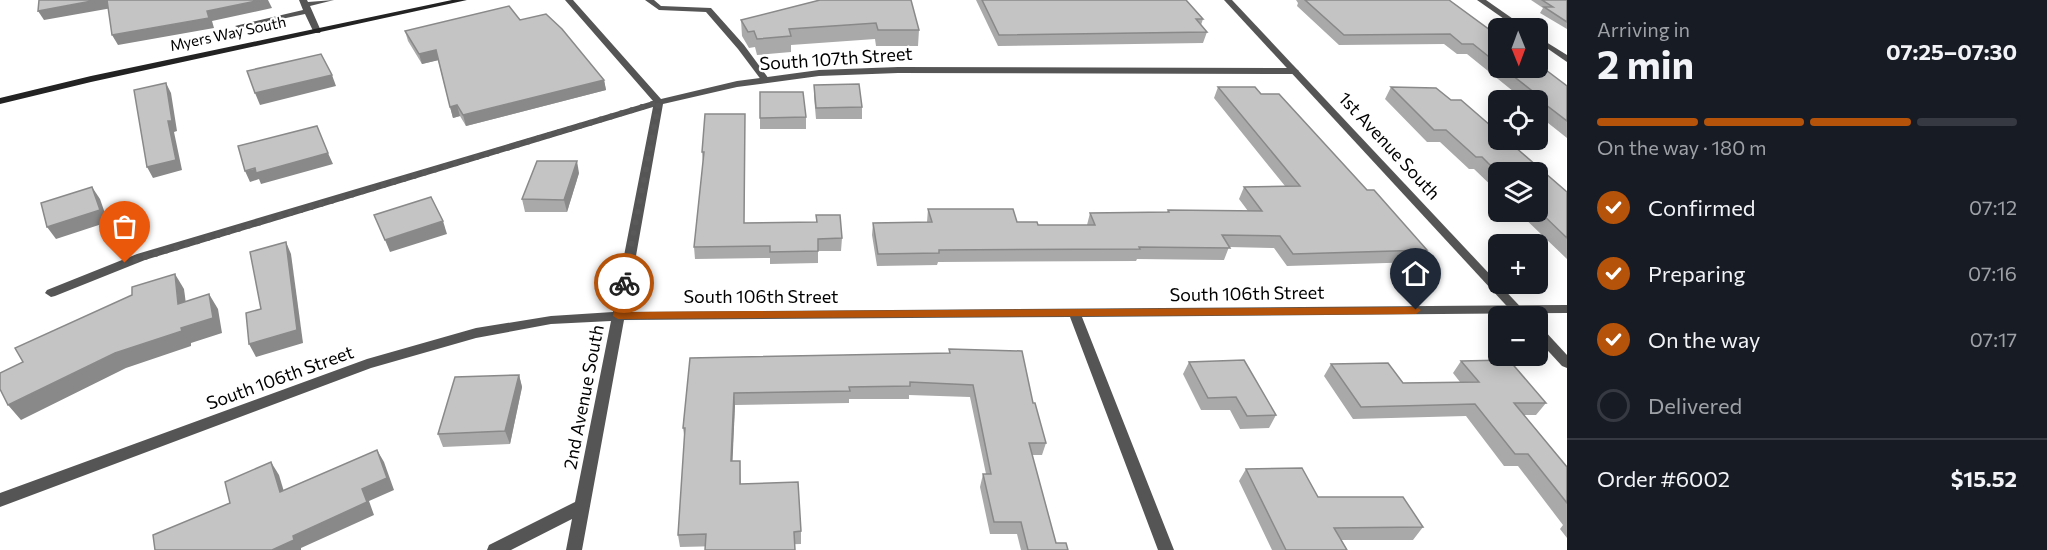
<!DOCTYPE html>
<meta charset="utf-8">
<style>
body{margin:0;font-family:Commissioner,sans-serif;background:#20242c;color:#f1f3f6;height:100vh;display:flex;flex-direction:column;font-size:22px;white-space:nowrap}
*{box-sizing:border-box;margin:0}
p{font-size:20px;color:#9ea1a6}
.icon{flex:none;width:33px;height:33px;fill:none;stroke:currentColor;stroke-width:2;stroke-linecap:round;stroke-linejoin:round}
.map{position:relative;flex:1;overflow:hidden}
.sheet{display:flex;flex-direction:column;background:#171b24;width:480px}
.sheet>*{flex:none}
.needle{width:39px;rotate:179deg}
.tools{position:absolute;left:1488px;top:18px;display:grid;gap:12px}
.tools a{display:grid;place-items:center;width:60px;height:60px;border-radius:9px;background:#171b24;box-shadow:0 3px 15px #0003;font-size:30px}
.pin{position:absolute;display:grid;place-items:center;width:51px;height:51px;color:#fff;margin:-62px -26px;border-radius:50% 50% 50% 0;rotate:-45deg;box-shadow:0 0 6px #0007}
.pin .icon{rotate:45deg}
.courier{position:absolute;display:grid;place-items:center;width:60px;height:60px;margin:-30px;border:4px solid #b45309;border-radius:50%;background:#fff;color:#222;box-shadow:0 2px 8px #0007}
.summary em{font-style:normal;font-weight:700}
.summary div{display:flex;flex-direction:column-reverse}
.summary{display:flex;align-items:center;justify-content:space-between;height:102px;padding:0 30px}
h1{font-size:39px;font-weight:700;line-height:45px}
.bar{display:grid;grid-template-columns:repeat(4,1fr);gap:9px 6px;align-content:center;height:72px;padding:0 30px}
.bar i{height:8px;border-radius:4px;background:#363941}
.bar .current{background:#b45309}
.bar p{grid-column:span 4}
.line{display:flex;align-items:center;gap:15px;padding:0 30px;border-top:2px solid #363941}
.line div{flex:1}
ol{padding:0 30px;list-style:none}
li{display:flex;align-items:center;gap:18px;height:66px}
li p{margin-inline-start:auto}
li .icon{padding:6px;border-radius:50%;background:#b45309;color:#fff;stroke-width:4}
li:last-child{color:#9ea1a6}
li i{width:33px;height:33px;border:3px solid #363941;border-radius:50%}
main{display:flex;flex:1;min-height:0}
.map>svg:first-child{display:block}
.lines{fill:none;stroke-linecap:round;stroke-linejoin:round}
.service{fill:#555;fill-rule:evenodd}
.minor{fill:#555;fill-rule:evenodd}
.tertiary{fill:#555;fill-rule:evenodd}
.secondary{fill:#222;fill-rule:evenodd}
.wall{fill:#a9a9a9}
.shaded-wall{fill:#898989}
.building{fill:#c4c4c4;stroke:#898989;stroke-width:1.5}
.route{fill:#b45309}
.done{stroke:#595959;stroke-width:6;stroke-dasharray:0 10.8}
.labels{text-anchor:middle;stroke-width:4.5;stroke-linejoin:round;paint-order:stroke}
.far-street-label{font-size:15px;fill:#000;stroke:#fff}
.street-label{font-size:18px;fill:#000;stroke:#fff}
</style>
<main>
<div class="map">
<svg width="1567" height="550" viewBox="0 0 1567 550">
<rect width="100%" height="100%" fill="#fff"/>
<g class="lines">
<!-- service -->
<g class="service">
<polygon points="299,0 307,0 308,2 334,0 310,6 321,31 320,33 314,33 305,14 239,28 235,26 303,10"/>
<polygon points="645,0 654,0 661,6 711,8 744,45 769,79 765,82 762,81 738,49 706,12 659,10"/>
</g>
<!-- minor -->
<g class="minor">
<polygon points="565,0 573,0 661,99 737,81 819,70 898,67 1295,68 1299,71 1295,74 898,73 819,76 737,87 663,104 626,312 1567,305 1567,313 1082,317 1174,550 1158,550 1070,317 624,320 582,550 566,550 572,519 511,550 487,550 489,545 575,502 611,321 551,324 476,338 371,368 0,507 0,493 367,359 476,328 551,316 613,312 653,107 145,260 55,296 51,297 45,293 47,290 137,254 653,101"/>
<polygon points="1477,0 1486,0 1526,28 1517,28"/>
<polygon points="1538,37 1567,55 1567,62 1538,42"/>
</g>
<!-- tertiary -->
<g class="tertiary">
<polygon points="1224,0 1232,0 1529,316 1516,316"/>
<polygon points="1538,327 1543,329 1567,355 1567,368 1562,366 1538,340"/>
</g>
<!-- secondary -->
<polygon class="secondary" points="452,0 467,0 91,82 0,104 0,98 91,76"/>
</g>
<!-- wall -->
<g class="wall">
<polygon points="820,0 919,30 918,46 876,46 875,39 791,45 791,52 757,55 755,47 749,48 742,36 741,20"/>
<polygon points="976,0 1186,0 1203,19 1201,25 1207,32 1203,43 998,46"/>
<polygon points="1296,0 1449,0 1498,36 1498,68 1538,68 1567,86 1567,138 1538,115 1538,100 1524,100 1467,54 1457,54 1444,44 1339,45 1297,6 1298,3"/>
<polygon points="1531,0 1567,0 1567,29 1540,13 1543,8"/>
<polygon points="520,20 604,80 606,90 466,126 460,116 453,118 438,60 422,64 408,41 405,31"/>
<polygon points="814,85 862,107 862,119 816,119 814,96"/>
<polygon points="1218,87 1261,94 1367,190 1427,250 1420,262 1287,266 1274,248 1229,247 1224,260 1137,259 1136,261 938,262 937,265 877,266 872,235 873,223 927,222 928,209 1038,225 1087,225 1090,213 1167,212 1168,210 1248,211 1239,199 1244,187 1285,186 1214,98"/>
<polygon points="1391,87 1451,100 1567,192 1567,259 1518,212 1538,212 1538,172 1498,172 1498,192 1474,169 1469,169 1440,142 1427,142 1385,99"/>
<polygon points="760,92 806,117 806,129 760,129"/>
<polygon points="745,125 744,223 816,222 816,215 842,238 841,251 818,251 818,263 770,264 770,258 695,259 694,247 703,163 702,152"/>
<polygon points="579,173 567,212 525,212 522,199"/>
<polygon points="949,349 1033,403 1046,443 1042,455 1032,455 1056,543 1068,550 1021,550 1017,534 990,534 980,487 983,474 986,474 970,397 909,395 909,399 849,399 849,403 735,405 732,461 740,461 741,484 801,531 801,544 680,547 678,535 685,441 683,428 690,358 949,353"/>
<polygon points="1461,361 1546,403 1536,415 1524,415 1567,467 1567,538 1560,529 1563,525 1518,466 1504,466 1466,416 1353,419 1324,376 1331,364 1403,383 1460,382 1453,373"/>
<polygon points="1189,362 1276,415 1269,428 1240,429 1230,410 1201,410 1183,374"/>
<polygon points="519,375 522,387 510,444 443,447 438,434"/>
<polygon points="1246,469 1318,497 1423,527 1413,540 1341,540 1347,550 1272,550 1239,481"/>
</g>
<!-- shaded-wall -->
<g class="shaded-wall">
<polygon points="97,0 108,0 112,8 44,20 38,11"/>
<polygon points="261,0 268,0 272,8 212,21 214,28 118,45 112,35 207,11"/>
<polygon points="436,50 439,60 422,64 419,54"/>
<polygon points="332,75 336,86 260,105 255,93"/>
<polygon points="604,80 606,90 466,126 463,115"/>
<polygon points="166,83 171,93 177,131 174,132 182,170 153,178 147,167 168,121"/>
<polygon points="457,105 460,116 453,118 450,107"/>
<polygon points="328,153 333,164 261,184 259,179 250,182 245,171"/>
<polygon points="577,161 579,173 567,212 564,200"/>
<polygon points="92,187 100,199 108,222 56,239 47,227"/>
<polygon points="443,221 447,234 390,252 385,240"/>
<polygon points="286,242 291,254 303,343 256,357 249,344"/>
<polygon points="175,274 184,289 188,319 178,304"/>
<polygon points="209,294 218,309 222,333 191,343 191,346 126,368 21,420 8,405 115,353 181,328"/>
<polygon points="519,375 522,387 510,444 505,431"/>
<polygon points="734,393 735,405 732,473 731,461"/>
<polygon points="377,450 384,462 394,490 369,501 374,515 301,548 301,550 272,550 362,489"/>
<polygon points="271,462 279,475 288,505 280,492"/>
</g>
<!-- building -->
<g class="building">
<polygon points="39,0 97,0 38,11"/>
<polygon points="107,0 261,0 207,11 209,18 112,35"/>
<polygon points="820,0 911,0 919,30 878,30 876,23 789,29 791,36 757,39 754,31 748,32 741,20"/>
<polygon points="982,0 1186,0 1203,19 1196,19 1207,32 999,35"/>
<polygon points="1305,0 1449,0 1498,36 1498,64 1473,44 1462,44 1450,34 1344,35"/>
<polygon points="1542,0 1567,0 1567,22 1544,7 1553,7"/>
<polygon points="509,6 520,20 546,14 562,29 604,80 463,115 457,105 450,107 436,50 419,54 405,31"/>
<polygon points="321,54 332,75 255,93 247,71"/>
<polygon points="1538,64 1567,86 1567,121 1541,101 1545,101 1503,68 1538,68"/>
<polygon points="166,83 172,121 168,121 176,160 147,167 134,90"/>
<polygon points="859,84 862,107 816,108 814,85"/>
<polygon points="1218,87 1255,87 1261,94 1279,94 1367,190 1374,190 1427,250 1293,254 1280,236 1222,235 1230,248 1139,247 1140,249 939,250 939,253 878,254 873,223 932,222 928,209 1013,209 1017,222 1037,222 1038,225 1095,225 1090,213 1169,212 1168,210 1262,211 1244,187 1300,186"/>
<polygon points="1391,87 1436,88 1451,100 1461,100 1498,132 1498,140 1507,140 1567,192 1567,238 1538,210 1538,172 1498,173 1482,157 1476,157 1446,130 1434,130"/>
<polygon points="760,92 803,92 806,117 760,118"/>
<polygon points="705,114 745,114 744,223 817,222 816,215 840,215 842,238 818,239 818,251 770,252 770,246 694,247 704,152 702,152"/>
<polygon points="317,126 328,153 256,173 255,168 245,171 238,146"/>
<polygon points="537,161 577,161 564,200 522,199"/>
<polygon points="92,187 100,210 47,227 41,203"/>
<polygon points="431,197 443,221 385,240 374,215"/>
<polygon points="286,242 297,330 249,344 246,313 261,309 250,252"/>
<polygon points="175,274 178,304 209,294 213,318 181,328 182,331 115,353 8,405 0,389 0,373 23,362 15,348 132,295 132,287"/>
<polygon points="949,349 1022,351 1033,403 1035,403 1046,443 1029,443 1056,543 1066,543 1068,550 1028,550 1021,522 994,522 983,474 991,474 973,385 910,382 910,386 849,387 850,391 734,393 731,461 740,461 740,484 798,482 801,531 794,532 795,550 705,550 706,534 678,535 685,428 683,428 690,358 950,353"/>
<polygon points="1244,360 1276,415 1247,416 1236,397 1208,398 1189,362"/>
<polygon points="1509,360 1546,403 1514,403 1567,467 1567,503 1528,454 1515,454 1475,404 1361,407 1331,364 1388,363 1403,383 1479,382 1461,361"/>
<polygon points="519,375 505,431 438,434 455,377"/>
<polygon points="377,450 387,478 362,489 367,502 293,536 294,540 272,550 155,550 153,535 230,503 225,482 271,462 280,492"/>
<polygon points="1302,468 1318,497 1403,497 1423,527 1334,528 1347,550 1286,550 1246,469"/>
</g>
<!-- route -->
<polygon class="route" points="624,280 629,283 624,312 1416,307 1421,310 1416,314 618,319 613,316 620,283"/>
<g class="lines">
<!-- done -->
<polyline class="done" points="125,263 659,102 624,283"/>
</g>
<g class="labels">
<!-- far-street labels -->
<g class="far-street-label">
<text transform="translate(228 34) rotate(-12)" y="5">Myers Way South</text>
</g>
<!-- street labels -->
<g class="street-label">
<text transform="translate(836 59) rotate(-4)" y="6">South 107th Street</text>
<text transform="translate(1389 146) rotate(47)" y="6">1st Avenue South</text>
<text transform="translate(1247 294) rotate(-1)" y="6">South 106th Street</text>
<text x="761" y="303">South 106th Street</text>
<text transform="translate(280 378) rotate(-20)" y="6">South 106th Street</text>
<text transform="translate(584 397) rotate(-79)" y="6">2nd Avenue South</text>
</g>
</g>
</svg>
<div class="tools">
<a><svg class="needle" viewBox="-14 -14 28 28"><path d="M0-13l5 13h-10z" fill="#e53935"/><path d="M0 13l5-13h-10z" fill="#9ea1a6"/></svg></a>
<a><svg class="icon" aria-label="locate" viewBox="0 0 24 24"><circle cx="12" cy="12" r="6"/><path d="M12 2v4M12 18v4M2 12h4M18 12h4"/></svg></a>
<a><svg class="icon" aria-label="layers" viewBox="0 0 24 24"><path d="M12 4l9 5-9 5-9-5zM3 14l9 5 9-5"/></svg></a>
<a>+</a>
<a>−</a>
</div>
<div class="pin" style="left:125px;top:263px;background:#ea580c"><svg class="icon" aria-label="bag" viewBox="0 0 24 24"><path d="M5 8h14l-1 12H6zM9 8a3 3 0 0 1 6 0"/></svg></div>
<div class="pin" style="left:1416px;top:310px;background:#1f2937"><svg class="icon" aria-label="home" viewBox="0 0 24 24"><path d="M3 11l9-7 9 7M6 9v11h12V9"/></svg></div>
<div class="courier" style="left:624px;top:283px"><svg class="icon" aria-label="bike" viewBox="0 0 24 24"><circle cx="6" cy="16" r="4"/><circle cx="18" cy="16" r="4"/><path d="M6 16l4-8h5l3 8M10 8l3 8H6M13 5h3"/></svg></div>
</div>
<section class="sheet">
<div class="summary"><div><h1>2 min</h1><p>Arriving in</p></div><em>07:25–07:30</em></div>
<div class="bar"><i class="current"></i><i class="current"></i><i class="current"></i><i></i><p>On the way · 180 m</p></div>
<ol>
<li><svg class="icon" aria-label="check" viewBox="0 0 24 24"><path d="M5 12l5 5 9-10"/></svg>Confirmed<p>07:12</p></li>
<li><svg class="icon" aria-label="check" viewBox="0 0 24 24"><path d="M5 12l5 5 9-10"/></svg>Preparing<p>07:16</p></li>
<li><svg class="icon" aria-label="check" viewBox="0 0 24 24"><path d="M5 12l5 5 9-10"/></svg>On the way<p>07:17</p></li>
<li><i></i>Delivered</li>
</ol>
<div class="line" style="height:78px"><div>Order #6002</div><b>$15.52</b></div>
</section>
</main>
